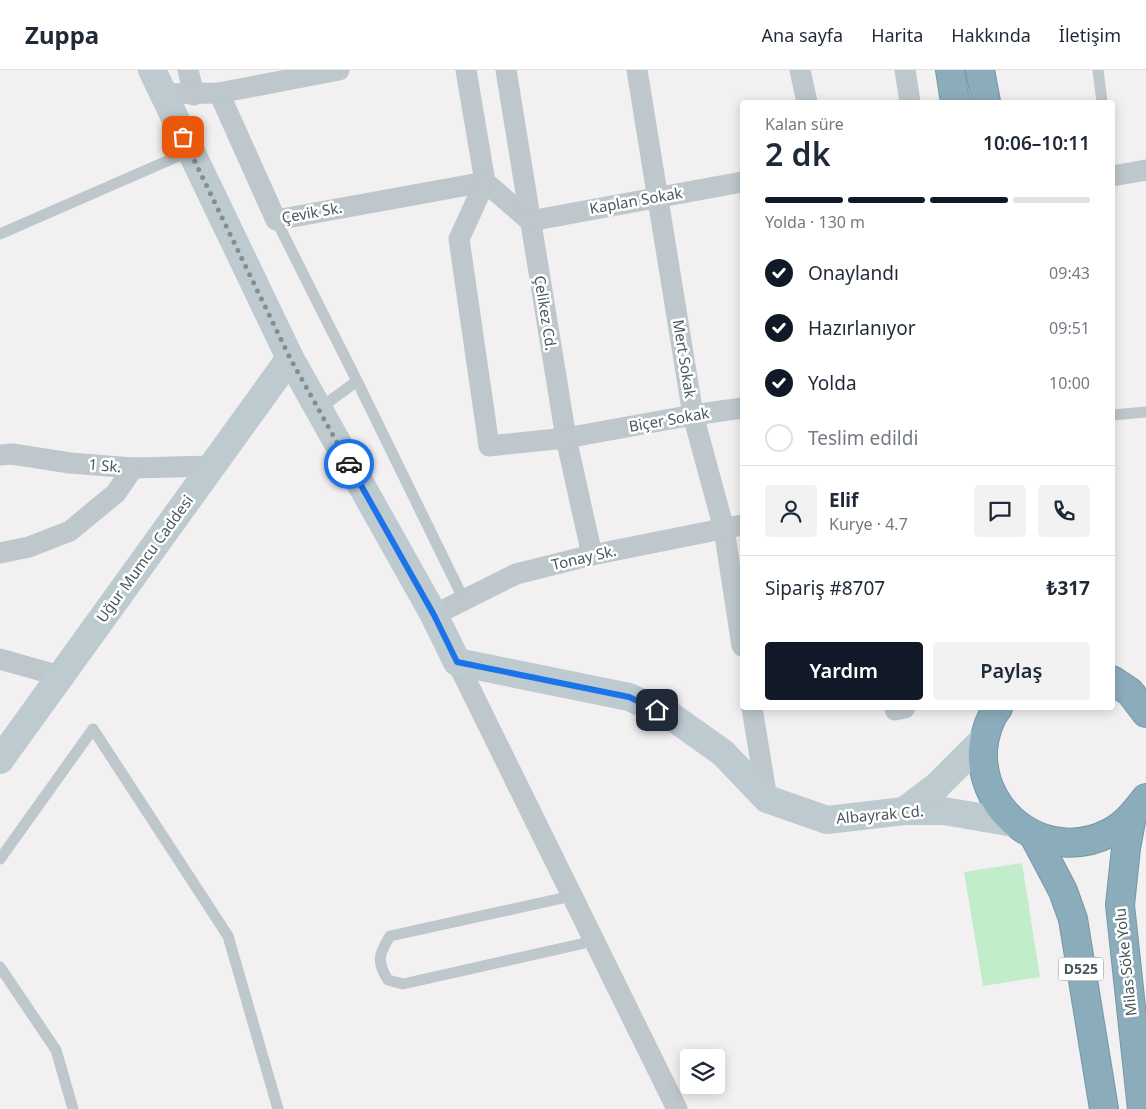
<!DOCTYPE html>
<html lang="tr">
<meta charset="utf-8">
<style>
body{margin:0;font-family:"Noto Sans",sans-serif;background:#f2f2f3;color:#1f2937;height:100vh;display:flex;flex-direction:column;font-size:19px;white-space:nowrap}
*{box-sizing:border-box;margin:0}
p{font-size:16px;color:#747a83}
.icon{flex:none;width:28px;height:28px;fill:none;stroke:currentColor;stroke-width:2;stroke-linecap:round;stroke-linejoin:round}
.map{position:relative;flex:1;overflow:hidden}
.panel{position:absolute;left:740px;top:30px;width:375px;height:610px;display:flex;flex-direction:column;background:#fff;border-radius:5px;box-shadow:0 2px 12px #0003}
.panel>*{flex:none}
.buttons{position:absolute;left:680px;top:979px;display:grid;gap:10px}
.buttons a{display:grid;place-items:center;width:45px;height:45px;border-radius:5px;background:#fff;box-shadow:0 2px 12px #0003;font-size:25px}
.pin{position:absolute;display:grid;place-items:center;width:42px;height:42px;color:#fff;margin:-21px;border-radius:10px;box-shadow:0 2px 8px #0006}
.courier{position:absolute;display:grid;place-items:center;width:50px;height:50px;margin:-25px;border:4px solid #1a73e8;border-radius:50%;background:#fff;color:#222;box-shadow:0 1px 6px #0007}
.overview em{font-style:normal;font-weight:600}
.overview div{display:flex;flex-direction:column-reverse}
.overview{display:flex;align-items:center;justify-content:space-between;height:85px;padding:0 25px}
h1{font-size:32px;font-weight:600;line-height:38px}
.bar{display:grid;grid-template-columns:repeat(4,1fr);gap:8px 5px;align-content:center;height:60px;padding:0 25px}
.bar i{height:6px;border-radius:4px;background:#e0e1e3}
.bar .active{background:#111827}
.bar p{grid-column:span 4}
.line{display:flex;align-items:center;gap:12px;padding:0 25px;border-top:1px solid #e0e1e3}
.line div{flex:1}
.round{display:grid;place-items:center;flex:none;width:52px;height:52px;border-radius:5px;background:#f2f2f3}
ol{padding:0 25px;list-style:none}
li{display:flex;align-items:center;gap:15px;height:55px}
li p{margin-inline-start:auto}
li .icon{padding:5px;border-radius:50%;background:#111827;color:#fff;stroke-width:4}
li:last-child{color:#747a83}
li i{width:28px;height:28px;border:2px solid #e0e1e3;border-radius:50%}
.action{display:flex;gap:10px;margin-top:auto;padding:10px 25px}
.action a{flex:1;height:58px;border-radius:5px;background:#111827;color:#fff;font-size:20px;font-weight:600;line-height:58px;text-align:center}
.action a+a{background:#f2f2f3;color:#1f2937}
header{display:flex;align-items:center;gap:30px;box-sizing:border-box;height:70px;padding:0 25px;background:#fff;border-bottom:1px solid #e0e1e3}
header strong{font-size:24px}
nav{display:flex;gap:28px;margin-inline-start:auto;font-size:18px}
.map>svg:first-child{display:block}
.green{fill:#c2edca}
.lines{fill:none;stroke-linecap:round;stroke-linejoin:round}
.highway-casing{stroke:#7697a7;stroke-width:30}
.lane{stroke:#bdc7cc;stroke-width:11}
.street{stroke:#bdc7cc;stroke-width:21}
.secondary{stroke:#bdcad0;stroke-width:28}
.highway{stroke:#8bacbb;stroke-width:28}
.done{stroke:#848d91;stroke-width:5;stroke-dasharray:0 9}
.route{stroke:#1a73e8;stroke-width:6}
.labels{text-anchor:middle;stroke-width:5;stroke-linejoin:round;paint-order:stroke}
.shield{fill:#fff;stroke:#80898e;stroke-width:1}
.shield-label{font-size:14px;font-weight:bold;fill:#49575d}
.street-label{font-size:15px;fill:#49575d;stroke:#fff}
</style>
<header>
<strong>Zuppa</strong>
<nav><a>Ana sayfa</a><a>Harita</a><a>Hakkında</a><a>İletişim</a></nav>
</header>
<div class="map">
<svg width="1146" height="1039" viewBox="0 0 1146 1039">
<rect width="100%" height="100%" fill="#f2f0f1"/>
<!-- green -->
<polygon class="green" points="1022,793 1040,907 983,916 964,802"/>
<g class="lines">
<defs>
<g id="highway">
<polyline points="950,0 955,32"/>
<polyline points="980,0 986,32"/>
<polyline points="1112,610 1130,622 1146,643"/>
<path d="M998,638C989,649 984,666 983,680C980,747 1050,795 1111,762C1126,754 1136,741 1146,728"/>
<polyline points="1132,746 1126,778 1120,835 1142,1039"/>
<polyline points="1034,766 1063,821 1073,849 1104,1039"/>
</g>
</defs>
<!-- highway casing -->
<use href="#highway" class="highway-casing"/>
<!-- lane -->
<g class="lane">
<polyline points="1098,0 1102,32"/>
<polyline points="276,150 357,311 319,339"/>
<polyline points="0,164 190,81"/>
<polyline points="357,311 464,530"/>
<polyline points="1112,345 1146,342"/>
<polyline points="0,789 93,659 228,866 278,1039"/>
<path d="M572,826L390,866C379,884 376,891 388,910L403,914L594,871"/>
<polyline points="0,897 56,980 73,1039"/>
</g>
<!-- street -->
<g class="street">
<polyline points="188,0 194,25"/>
<polyline points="466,0 485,112 530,151"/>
<polyline points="506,0 566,368 592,485"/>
<polyline points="637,0 693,345 724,459 742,576"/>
<polyline points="800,0 807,32"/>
<polyline points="905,0 910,32"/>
<polyline points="219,23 276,150 485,112"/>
<polyline points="162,24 219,23 339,0"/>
<polyline points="1112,106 1146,100"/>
<polyline points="485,112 459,169 489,376 566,368 693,345 742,338"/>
<polyline points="530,151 742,112"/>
<polyline points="0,385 12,384 70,393 133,398 212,396"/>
<polyline points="0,483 29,477 70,461 116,423 133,398"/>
<polyline points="434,545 516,504 592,485 742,455"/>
<polyline points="0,589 60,606"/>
<polyline points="457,592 677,1039"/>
<polyline points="752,638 767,729"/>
<polyline points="895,638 895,640 905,638"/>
</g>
<!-- secondary -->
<g class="secondary">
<polyline points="152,0 290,288 434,545 457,592 629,627 671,646 723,683 767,729 827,750 904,741 944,741 1014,753"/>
<polyline points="0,690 290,288"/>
<polyline points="904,741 937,716 983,670"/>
</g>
<!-- highway -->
<use href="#highway" class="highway"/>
</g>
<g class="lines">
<!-- done -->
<polyline class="done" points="183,67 290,288 349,394"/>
<!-- route -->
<polyline class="route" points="349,394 434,545 457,592 629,627 657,640"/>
</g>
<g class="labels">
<!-- shield labels -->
<rect class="shield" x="1058.5" y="887.5" width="45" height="23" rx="4"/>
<g class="shield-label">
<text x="1081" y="904">D525</text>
</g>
<!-- street labels -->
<g class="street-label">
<text transform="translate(636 131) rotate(-10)" y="5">Kaplan Sokak</text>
<text transform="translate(312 143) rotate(-10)" y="5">Çevik Sk.</text>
<text transform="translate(545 243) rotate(81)" y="5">Çelikez Cd.</text>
<text transform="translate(684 289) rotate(81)" y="5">Mert Sokak</text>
<text transform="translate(669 350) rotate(-10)" y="5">Biçer Sokak</text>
<text transform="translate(105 396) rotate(5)" y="5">1 Sk.</text>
<text transform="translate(584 488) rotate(-13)" y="5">Tonay Sk.</text>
<text transform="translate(145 489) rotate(-54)" y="5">Uğur Mumcu Caddesi</text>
<text transform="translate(880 745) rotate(-5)" y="5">Albayrak Cd.</text>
<text transform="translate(1126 892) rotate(-96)" y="5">Milas Söke Yolu</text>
</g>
</g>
</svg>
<div class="buttons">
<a><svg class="icon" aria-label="layers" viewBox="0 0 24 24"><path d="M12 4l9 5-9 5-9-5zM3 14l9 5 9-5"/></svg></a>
</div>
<div class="pin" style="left:183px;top:67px;background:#ea580c"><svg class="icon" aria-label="bag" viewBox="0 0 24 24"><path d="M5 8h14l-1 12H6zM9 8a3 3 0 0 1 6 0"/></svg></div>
<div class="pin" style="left:657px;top:640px;background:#1f2937"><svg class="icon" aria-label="home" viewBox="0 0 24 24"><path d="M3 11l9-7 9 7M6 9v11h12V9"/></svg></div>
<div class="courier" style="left:349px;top:394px"><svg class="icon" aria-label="car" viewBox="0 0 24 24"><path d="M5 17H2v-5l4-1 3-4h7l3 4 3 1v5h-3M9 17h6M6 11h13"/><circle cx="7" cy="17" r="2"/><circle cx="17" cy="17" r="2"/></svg></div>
<section class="panel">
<div class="overview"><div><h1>2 dk</h1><p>Kalan süre</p></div><em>10:06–10:11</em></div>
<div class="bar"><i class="active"></i><i class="active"></i><i class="active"></i><i></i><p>Yolda · 130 m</p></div>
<ol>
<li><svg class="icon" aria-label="check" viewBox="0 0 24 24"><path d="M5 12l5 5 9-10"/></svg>Onaylandı<p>09:43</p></li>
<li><svg class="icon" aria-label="check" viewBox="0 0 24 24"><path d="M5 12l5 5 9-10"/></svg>Hazırlanıyor<p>09:51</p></li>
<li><svg class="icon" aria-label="check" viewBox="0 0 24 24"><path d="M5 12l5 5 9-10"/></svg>Yolda<p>10:00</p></li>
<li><i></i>Teslim edildi</li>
</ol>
<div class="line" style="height:90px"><a class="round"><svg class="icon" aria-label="person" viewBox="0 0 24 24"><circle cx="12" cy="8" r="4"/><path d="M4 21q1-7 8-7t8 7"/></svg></a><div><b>Elif</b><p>Kurye · 4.7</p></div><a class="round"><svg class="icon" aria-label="chat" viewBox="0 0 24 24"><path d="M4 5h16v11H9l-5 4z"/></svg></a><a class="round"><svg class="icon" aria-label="phone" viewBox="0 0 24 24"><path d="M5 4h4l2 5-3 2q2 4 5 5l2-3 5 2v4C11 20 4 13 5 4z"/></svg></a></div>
<div class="line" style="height:65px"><div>Sipariş #8707</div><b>₺317</b></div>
<div class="action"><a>Yardım</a><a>Paylaş</a></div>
</section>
</div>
